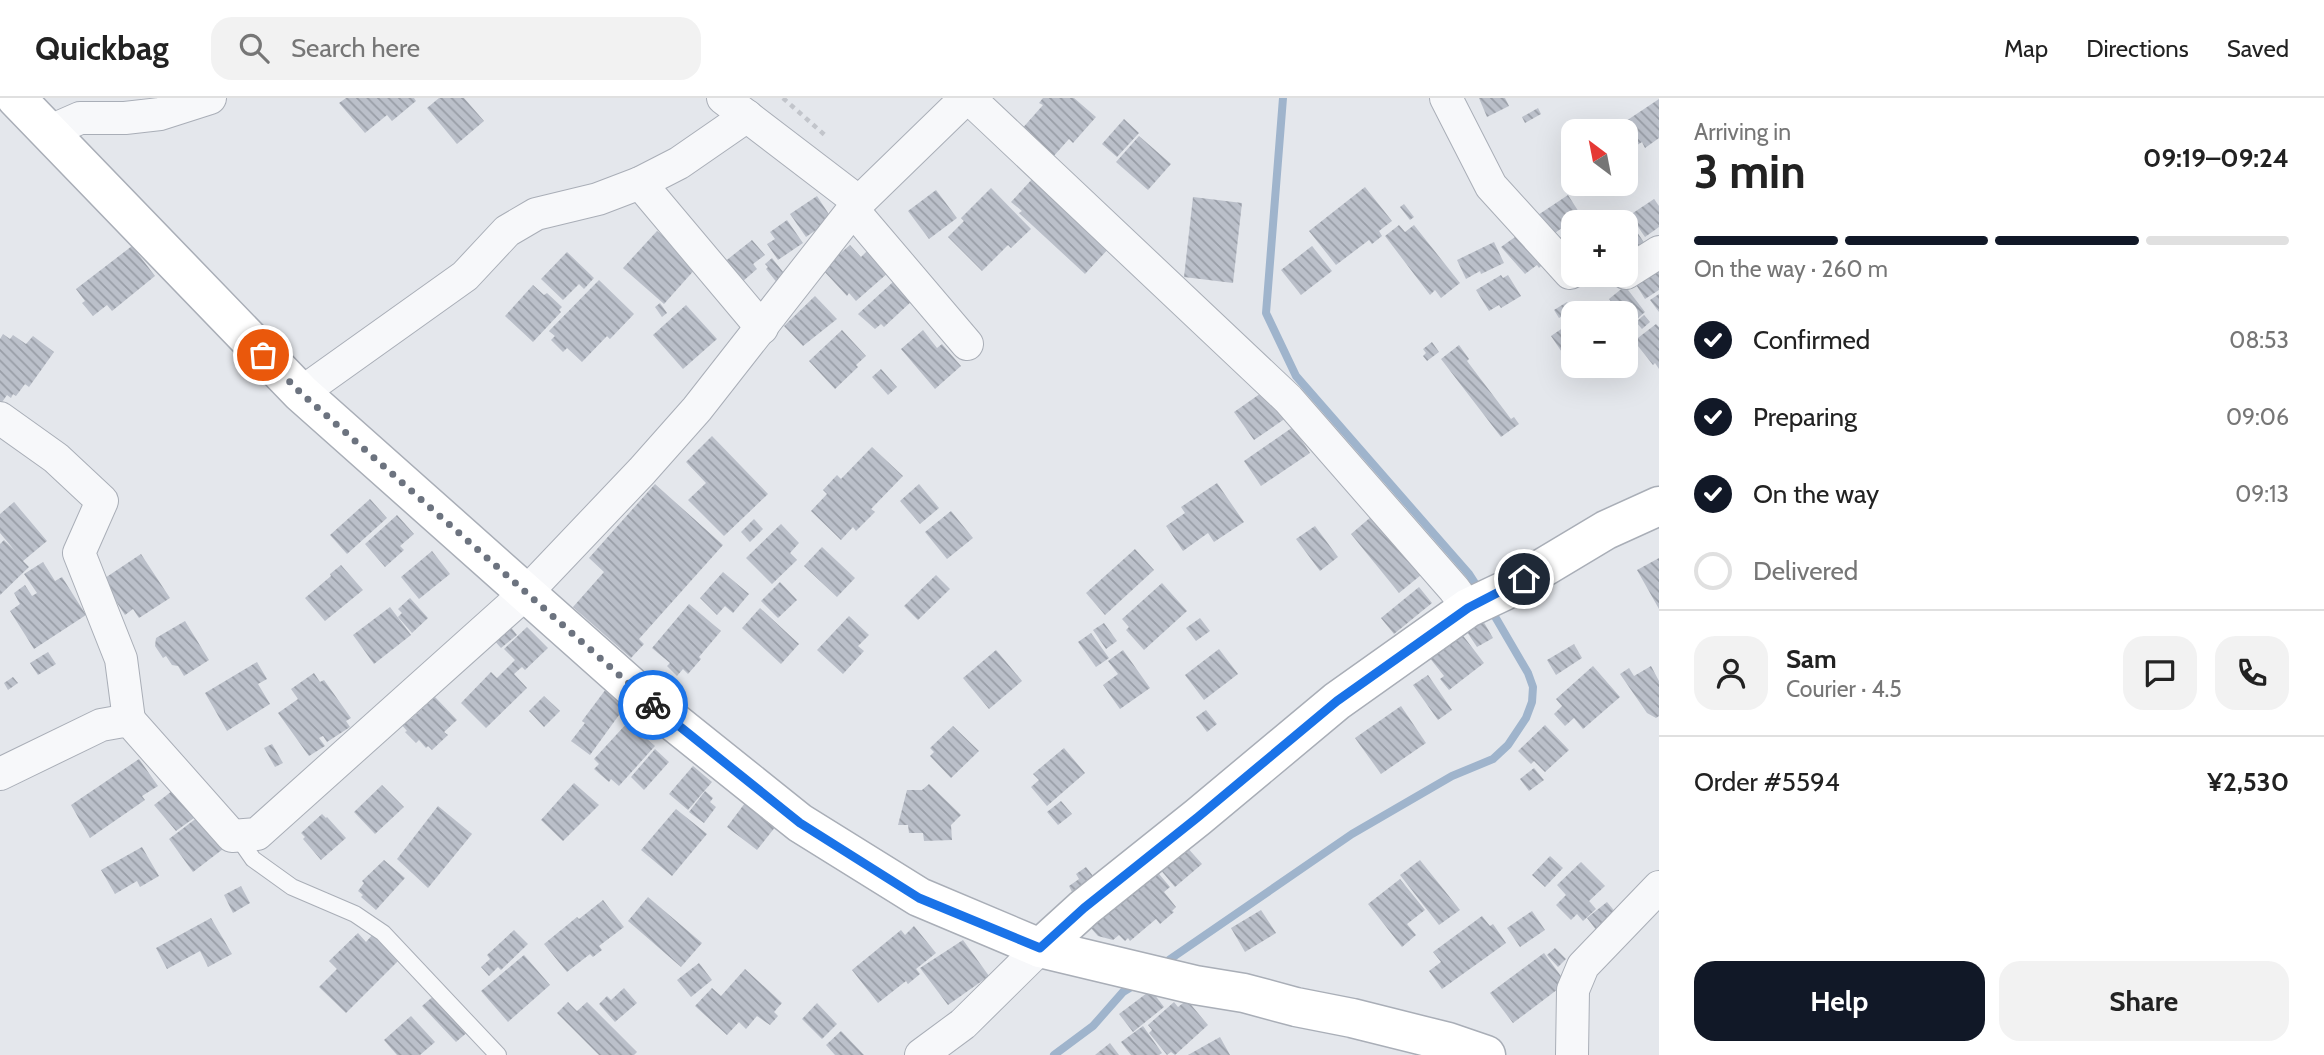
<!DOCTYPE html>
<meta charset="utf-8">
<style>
body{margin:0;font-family:Cabin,sans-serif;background:#f2f2f2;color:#222;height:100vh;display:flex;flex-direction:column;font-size:26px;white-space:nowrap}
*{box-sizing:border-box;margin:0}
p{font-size:23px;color:#767676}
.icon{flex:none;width:38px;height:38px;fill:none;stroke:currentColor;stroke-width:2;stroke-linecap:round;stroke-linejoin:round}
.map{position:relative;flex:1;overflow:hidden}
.panel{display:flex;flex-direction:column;background:#fff;width:665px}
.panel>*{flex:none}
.needle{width:46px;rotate:328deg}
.buttons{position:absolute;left:1561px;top:21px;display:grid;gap:14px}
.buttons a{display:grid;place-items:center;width:77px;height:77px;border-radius:14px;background:#fff;box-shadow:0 7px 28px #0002;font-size:35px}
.pin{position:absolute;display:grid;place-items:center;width:60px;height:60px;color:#fff;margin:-30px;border:4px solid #fff;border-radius:50%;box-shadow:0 2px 7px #0007}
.courier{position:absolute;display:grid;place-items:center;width:70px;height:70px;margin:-35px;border:5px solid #1a73e8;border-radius:50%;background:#fff;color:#222;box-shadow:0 2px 9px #0007}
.headline em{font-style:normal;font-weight:800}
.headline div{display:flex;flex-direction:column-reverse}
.headline{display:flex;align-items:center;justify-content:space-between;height:119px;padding:0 35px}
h1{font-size:46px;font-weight:800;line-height:52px}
.bar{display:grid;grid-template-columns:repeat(4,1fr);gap:10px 7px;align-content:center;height:84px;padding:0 35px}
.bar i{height:9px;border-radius:5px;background:#e0e0e0}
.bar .active{background:#111827}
.bar p{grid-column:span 4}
.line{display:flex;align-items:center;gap:18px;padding:0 35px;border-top:2px solid #e0e0e0}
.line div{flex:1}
.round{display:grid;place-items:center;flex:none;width:74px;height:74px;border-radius:21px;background:#f2f2f2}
ol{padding:0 35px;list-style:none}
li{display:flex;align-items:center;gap:21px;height:77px}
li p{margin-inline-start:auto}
li .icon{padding:7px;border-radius:50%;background:#111827;color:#fff;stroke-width:4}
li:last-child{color:#767676}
li i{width:38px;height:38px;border:4px solid #e0e0e0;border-radius:50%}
.action{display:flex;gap:14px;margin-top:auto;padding:14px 35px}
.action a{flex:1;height:80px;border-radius:21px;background:#111827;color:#fff;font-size:28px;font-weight:800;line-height:80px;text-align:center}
.action a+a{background:#f2f2f2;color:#222}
header{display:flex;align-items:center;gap:42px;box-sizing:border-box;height:98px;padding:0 35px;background:#fff;border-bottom:2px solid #e0e0e0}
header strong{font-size:33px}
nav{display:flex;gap:38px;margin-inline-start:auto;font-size:24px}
.search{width:490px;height:63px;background:#f2f2f2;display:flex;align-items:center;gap:18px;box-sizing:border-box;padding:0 24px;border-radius:21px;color:#767676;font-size:26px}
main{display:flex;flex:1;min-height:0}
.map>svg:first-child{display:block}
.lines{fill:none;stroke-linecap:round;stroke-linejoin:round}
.stream{stroke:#9fb4cc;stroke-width:8}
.building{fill:url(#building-back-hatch)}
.lane-casing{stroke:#a9aeb7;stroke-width:18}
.street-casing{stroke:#a9aeb7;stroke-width:34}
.secondary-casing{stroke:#a9aeb7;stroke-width:41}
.path{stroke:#c2c5cb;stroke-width:4.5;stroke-dasharray:5 5;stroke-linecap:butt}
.lane{stroke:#f7f8fa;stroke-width:16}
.street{stroke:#f7f8fa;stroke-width:32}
.secondary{stroke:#fff;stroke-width:38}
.done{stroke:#6c737f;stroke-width:7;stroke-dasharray:0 12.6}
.route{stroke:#1a73e8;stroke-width:9}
</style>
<header>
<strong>Quickbag</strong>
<div class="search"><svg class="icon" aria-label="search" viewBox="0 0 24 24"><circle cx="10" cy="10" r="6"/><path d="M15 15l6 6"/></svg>Search here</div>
<nav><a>Map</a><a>Directions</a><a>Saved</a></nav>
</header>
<main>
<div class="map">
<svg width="1659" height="957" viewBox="0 0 1659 957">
<defs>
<pattern id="building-back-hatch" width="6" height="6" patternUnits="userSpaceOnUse" patternTransform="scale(1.75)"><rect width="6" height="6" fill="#bbc0ca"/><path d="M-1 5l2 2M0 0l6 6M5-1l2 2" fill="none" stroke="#989da6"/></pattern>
</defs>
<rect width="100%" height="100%" fill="#e4e7ec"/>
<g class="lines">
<!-- stream -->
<g class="stream">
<polyline points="1283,0 1266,215 1296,278 1469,476 1480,493"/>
<polyline points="1163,866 1352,736 1452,678 1493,661 1508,647 1526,620 1532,604 1533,589 1528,575 1490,510"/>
<polyline points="1054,957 1093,928 1123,894 1136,886"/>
</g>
</g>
<!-- building -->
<g class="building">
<polygon points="346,0 414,0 416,3 392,23 387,17 365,35 339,5"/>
<polygon points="439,0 464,0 484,23 457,46 427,10"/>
<polygon points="1043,0 1074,0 1096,19 1073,45 1069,41 1052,60 1020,33 1043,7 1039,5"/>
<polygon points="1479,0 1505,0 1509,8 1487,19"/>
<polygon points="1659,1 1659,40 1645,50 1642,44 1631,51 1626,43 1626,33 1630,30 1626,23"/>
<polygon points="1538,10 1541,16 1525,25 1522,19"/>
<polygon points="1124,21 1139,35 1117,59 1102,46"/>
<polygon points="1139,38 1171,66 1148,92 1116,64"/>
<polygon points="1035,78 1111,148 1085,176 1019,115 1022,113 1011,104"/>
<polygon points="1365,89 1392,123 1379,133 1382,138 1372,146 1369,142 1336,167 1309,133"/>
<polygon points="991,90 1031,131 1011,150 1008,147 982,173 948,139 964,123 961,120"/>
<polygon points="936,92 957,120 929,141 908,113"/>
<polygon points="1568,97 1584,122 1573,124 1573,129 1565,134 1562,130 1552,137 1538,117"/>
<polygon points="817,98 832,121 806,139 790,116"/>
<polygon points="1193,99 1242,105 1233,185 1184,179"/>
<polygon points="1654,101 1659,108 1659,129 1645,139 1630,117"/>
<polygon points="1404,106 1414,119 1410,122 1400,109"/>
<polygon points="1627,119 1647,149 1626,158 1626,124 1618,124"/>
<polygon points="787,122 803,145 778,162 767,146 775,141 770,134"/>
<polygon points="1399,127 1405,134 1414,127 1460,185 1441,200 1435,192 1430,197 1385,138"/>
<polygon points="657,133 697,169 664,206 623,170"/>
<polygon points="1522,134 1547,162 1539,170 1537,167 1525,176 1501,149"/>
<polygon points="752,142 765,157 753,166 757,171 735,190 718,169"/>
<polygon points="1494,144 1504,165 1481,176 1480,173 1466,181 1457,162"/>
<polygon points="850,147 861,159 869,151 889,174 856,203 849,195 847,198 822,171"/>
<polygon points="132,148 155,178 112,213 107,207 93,218 82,205 85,203 76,191"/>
<polygon points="1312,148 1332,173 1301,197 1281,172"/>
<polygon points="567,154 594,180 584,191 579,186 563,202 541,181"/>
<polygon points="772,160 787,179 778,186 766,171 768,169 765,166"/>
<polygon points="1659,169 1659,192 1645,201 1635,185"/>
<polygon points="1501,177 1503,180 1508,177 1521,198 1501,210 1499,207 1489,213 1476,192"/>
<polygon points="599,182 634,216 610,241 607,238 582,264 567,250 563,254 551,242 555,238 549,233"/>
<polygon points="894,183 913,202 884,229 881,226 875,231 858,216"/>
<polygon points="533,187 544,197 547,195 562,209 559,212 561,214 533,244 505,218"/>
<polygon points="1625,188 1645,214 1630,227 1626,222 1626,215 1621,215 1609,201"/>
<polygon points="1659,196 1659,214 1650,202"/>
<polygon points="815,198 837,221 803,248 784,228"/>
<polygon points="1567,204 1572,213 1559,220 1554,212"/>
<polygon points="660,205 667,215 662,219 655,209"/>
<polygon points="686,207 717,241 683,271 653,237"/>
<polygon points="1644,217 1650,224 1642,231 1636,224"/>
<polygon points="1573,223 1573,268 1587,268 1576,275 1551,238"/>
<polygon points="1656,226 1659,229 1659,271 1655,265 1653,267 1634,243"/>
<polygon points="842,232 866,258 856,267 858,269 835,291 809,263"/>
<polygon points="923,232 937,250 942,246 961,268 935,291 901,251"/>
<polygon points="3,236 10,241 13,237 26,246 33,238 54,254 29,289 25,286 16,298 13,296 11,300 7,297 0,307 0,241"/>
<polygon points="1432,244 1439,254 1427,263 1423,258 1426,255 1423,251"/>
<polygon points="1459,247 1469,261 1467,263 1511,321 1514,319 1519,326 1501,339 1441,261"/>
<polygon points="881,271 897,289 888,297 872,279"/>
<polygon points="1267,291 1286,320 1254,342 1234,314"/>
<polygon points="1293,329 1310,355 1261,388 1244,363"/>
<polygon points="712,338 768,396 724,438 688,402 706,385 686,364"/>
<polygon points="872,349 903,378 871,411 875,414 856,433 853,429 841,442 811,413 827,396 823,392 837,377 841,381"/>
<polygon points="1217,385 1244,424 1214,444 1208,435 1183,453 1166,428 1185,415 1181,409"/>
<polygon points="655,386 723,447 639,541 644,546 631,560 573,509 604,474 589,460"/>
<polygon points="919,386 939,410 920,426 900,403"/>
<polygon points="370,401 387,420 347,456 330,437"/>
<polygon points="14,404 47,443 23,463 29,469 0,497 0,446 4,442 15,453 0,435 0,416"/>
<polygon points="951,413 973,440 947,461 925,434"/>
<polygon points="397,417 414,436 400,448 404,452 385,469 365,446"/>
<polygon points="1372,418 1421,477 1399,495 1351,436"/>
<polygon points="754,421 763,431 750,444 741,434"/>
<polygon points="781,426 799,445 790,455 797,462 772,486 746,460"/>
<polygon points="1315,428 1338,459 1320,473 1296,441"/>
<polygon points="822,449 855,480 837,499 804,468"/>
<polygon points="1135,451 1154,472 1105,517 1086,495"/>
<polygon points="432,453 450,476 419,501 401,479"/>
<polygon points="141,456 170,500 139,520 133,511 125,517 102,482"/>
<polygon points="1659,460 1659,511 1637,472"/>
<polygon points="43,464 55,483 62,479 86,517 34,551 10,513 20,506 14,495 25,487 32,498 37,495 24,476"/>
<polygon points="341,467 363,492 325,523 305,500 331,478 330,476"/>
<polygon points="723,474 749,496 733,515 725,508 717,517 700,500"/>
<polygon points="936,477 950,491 918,522 904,508"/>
<polygon points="780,484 797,502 778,520 761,503"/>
<polygon points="1162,485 1187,513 1144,552 1126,532 1129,529 1122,521"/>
<polygon points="1419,489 1432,505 1394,536 1381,520"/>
<polygon points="410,500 428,520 412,535 398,519 402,515 398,511"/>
<polygon points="689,506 721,533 699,559 701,561 688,576 683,571 677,578 667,568 670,565 652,550"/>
<polygon points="390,509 411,537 374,566 353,537"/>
<polygon points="760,510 799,546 781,566 742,530"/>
<polygon points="849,518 869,537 858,548 864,553 843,576 817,552"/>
<polygon points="1200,520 1210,533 1196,543 1186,530"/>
<polygon points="1482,521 1493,540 1477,549 1465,531"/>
<polygon points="185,523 209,562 184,578 178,568 172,567 166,558 163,560 155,548 156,540"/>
<polygon points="1104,525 1117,543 1106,551 1093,532"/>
<polygon points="509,527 517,537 501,550 493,541"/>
<polygon points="527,529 548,550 525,572 522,569 514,576 527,590 486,630 461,605 491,574 497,580 515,562 504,551"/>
<polygon points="1091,535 1109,560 1096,569 1078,544"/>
<polygon points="1461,535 1484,565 1449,592 1440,581 1444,578 1429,559"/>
<polygon points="1574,546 1582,560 1556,577 1547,562"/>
<polygon points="1219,551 1238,576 1204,602 1185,577"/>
<polygon points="996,552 1022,583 989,611 963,580"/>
<polygon points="1123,552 1150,590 1120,611 1103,587 1118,576 1108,563"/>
<polygon points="48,554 56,566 38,577 30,565"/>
<polygon points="257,564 267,581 258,586 270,606 227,633 205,595"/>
<polygon points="1593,568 1620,599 1583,631 1574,620 1565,628 1554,616 1562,608 1556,601"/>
<polygon points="1651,568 1659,583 1659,618 1656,620 1647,615 1620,576 1629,570 1634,578"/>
<polygon points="314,575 320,584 324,582 351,620 346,623 350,629 327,644 323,638 319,640 325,648 309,658 278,615 298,601 291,591"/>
<polygon points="1428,577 1452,612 1438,622 1413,587"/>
<polygon points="13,579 18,585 8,592 4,585"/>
<polygon points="606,591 627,606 590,657 571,643 585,625 582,623"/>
<polygon points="544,598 560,613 544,629 529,613"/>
<polygon points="435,599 457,622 444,634 448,637 432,652 428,648 426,650 419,642 416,645 405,634 407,633 401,626 409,619 411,621"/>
<polygon points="1401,608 1426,645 1381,676 1355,640"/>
<polygon points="1206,612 1217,626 1207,634 1196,619"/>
<polygon points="628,624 655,648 619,688 611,681 609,684 594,671 599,666 594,661"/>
<polygon points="1545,627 1569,652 1545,674 1534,663 1531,666 1518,653"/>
<polygon points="953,628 979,653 951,680 930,658 934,654 930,650"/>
<polygon points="272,646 283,665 275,669 264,650"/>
<polygon points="1064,650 1085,675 1047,708 1031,689 1039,682 1033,676"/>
<polygon points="655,651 669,664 644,692 631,679"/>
<polygon points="139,661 158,688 142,698 145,702 90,740 71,707"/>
<polygon points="693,668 712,684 688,712 669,696"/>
<polygon points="1534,670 1544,682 1529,693 1520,681"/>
<polygon points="574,685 599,707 563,743 541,722"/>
<polygon points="929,686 961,717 951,727 952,742 924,743 923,735 909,735 908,727 898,727 907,692 922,692"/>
<polygon points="382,687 404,709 375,736 354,714"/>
<polygon points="172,693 194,720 176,733 154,707"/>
<polygon points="705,693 713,700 710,704 716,709 704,725 689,714"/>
<polygon points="1061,703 1072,716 1058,727 1047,714"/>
<polygon points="745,705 776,728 757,752 727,729"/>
<polygon points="438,708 472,736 428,790 397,761"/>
<polygon points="676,711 707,736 672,778 641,752"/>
<polygon points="322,716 326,720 327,719 346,740 321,762 303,741 305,739 301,735"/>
<polygon points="198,719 223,751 193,774 169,741"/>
<polygon points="1186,748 1202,766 1175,789 1159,770"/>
<polygon points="142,749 159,778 140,789 137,783 115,796 101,772"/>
<polygon points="1550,758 1563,770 1545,789 1532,777"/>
<polygon points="384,762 405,780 376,812 361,799 363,797 358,793 364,785 362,783"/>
<polygon points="1420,762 1460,812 1439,827 1400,777"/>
<polygon points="1581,764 1605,788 1589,803 1596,811 1583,823 1577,816 1571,822 1556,807 1566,797 1557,787"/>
<polygon points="1086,769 1093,778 1072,794 1069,788 1079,781 1076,776"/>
<polygon points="1154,770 1170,789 1164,794 1176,809 1172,813 1174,814 1160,826 1156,821 1130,843 1128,840 1125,843 1119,837 1113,842 1098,838 1089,828"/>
<polygon points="1400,781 1425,812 1407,826 1416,837 1402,849 1368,806"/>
<polygon points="241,788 250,805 233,815 224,797"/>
<polygon points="648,799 702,845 681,869 628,823"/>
<polygon points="603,802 624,829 599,848 602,852 593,859 590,856 567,874 544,846 577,819 579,821"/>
<polygon points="1607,804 1617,816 1597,833 1587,820"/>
<polygon points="1261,812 1276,835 1245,854 1231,830"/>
<polygon points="1532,813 1545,832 1520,849 1507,830"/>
<polygon points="1482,818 1490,828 1493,826 1506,845 1442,891 1429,873 1441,864 1433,854"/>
<polygon points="211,820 232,856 208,869 200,853 167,871 156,850"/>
<polygon points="914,828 936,855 916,871 920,876 908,886 906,883 878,905 852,872 901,832 905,837"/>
<polygon points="514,832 528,846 501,872 498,869 489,878 481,869 490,861 487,857"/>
<polygon points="358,835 366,844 374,835 400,861 346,915 319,889 337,871 329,863"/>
<polygon points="963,842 989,878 948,907 920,870"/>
<polygon points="1555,850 1566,861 1558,869 1547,857"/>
<polygon points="1544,855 1566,885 1513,925 1490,895"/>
<polygon points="524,857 550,887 508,924 481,893"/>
<polygon points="699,865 712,882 691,899 677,882"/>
<polygon points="745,871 782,905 774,914 778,918 770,927 757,918 746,931 739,924 727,937 695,908 712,890 721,898"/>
<polygon points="624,890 637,905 615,924 599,906 607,898 611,902"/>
<polygon points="1151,892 1164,909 1133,934 1119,916"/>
<polygon points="436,896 470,932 456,944 422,908"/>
<polygon points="1187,902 1208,927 1175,957 1171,954 1167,957 1149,935 1152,932 1148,927 1174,904 1178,909"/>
<polygon points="568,904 577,913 587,904 637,954 634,957 599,957 557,915"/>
<polygon points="817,905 837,926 822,941 802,921"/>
<polygon points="411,918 435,944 420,957 397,957 384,942"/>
<polygon points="1143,928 1162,955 1159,957 1131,957 1121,944"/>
<polygon points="841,933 864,957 835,957 826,947"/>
<polygon points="1220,939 1230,957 1188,957"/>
<polygon points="1110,945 1119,957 1095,957"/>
</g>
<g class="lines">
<defs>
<polyline id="lane" points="237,738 253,761 292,789 355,816 383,835 498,957"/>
<g id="street">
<polyline points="723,0 859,104"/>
<polyline points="969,0 1288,301 1454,491 1468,510"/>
<polyline points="1446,0 1491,88 1570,175 1573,173"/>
<polyline points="48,34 80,20 125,20 160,16 210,0"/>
<polyline points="640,85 762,230"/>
<polyline points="853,112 967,246"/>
<polyline points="1626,175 1659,154"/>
<polyline points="301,295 465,178 507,133 536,116 598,101 640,85 679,65 747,18"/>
<polyline points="0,320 56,360 102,403 79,455 121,561 129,622"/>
<polyline points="0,676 101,627 129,622 232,738 257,736 526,495 642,373 697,311 859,104 966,0"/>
<polyline points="921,957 963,926 1040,850"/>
<polyline points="1572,957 1573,892 1583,868 1659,789"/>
</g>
<g id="secondary">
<polyline points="16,0 301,295 644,600 800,725 919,799 1040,850 1195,887 1244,895 1296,909 1352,920 1448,944 1486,957"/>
<polyline points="1040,850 1084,810 1198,719 1337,603 1468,510 1504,493 1606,432 1659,408"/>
</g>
</defs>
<!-- lane casing -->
<use href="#lane" class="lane-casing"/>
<!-- street casing -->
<use href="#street" class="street-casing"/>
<!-- secondary casing -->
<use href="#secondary" class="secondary-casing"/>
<!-- path -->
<polyline class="path" points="783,0 827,39"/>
<!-- lane -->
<use href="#lane" class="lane"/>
<!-- street -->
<use href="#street" class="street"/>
<!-- secondary -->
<use href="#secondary" class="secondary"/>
</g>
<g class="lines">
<!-- done -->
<polyline class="done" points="263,257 301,295 653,607"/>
<!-- route -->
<polyline class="route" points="653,607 800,725 919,800 1040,850 1084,810 1198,719 1337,603 1468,510 1524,481"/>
</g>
</svg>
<div class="buttons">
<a><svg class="needle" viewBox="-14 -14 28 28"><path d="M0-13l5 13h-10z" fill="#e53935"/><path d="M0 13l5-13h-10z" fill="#767676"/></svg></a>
<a>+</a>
<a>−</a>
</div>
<div class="pin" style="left:263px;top:257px;background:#ea580c"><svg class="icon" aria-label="bag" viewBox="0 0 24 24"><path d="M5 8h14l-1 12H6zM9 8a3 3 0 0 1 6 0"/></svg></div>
<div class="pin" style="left:1524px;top:481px;background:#1f2937"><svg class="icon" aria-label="home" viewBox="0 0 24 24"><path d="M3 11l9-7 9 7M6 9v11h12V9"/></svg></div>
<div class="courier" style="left:653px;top:607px"><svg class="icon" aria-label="bike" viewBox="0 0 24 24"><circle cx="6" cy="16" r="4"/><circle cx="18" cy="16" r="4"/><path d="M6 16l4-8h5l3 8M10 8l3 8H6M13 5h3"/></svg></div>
</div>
<section class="panel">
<div class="headline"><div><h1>3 min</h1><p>Arriving in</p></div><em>09:19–09:24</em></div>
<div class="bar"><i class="active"></i><i class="active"></i><i class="active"></i><i></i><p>On the way · 260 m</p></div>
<ol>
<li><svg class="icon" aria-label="check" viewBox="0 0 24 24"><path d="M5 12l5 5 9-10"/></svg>Confirmed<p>08:53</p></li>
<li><svg class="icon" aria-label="check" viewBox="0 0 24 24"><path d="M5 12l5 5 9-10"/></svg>Preparing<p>09:06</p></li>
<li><svg class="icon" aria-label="check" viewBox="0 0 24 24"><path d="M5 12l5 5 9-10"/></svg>On the way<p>09:13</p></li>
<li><i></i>Delivered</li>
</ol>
<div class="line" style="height:126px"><a class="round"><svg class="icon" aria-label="person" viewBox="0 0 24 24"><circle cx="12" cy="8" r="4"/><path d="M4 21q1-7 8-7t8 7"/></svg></a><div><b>Sam</b><p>Courier · 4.5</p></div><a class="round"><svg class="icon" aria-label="chat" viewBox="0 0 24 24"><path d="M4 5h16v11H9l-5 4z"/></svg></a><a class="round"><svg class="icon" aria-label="phone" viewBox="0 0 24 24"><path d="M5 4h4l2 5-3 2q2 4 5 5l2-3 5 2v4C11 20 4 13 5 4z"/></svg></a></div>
<div class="line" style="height:91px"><div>Order #5594</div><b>¥2,530</b></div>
<div class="action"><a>Help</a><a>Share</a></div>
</section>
</main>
